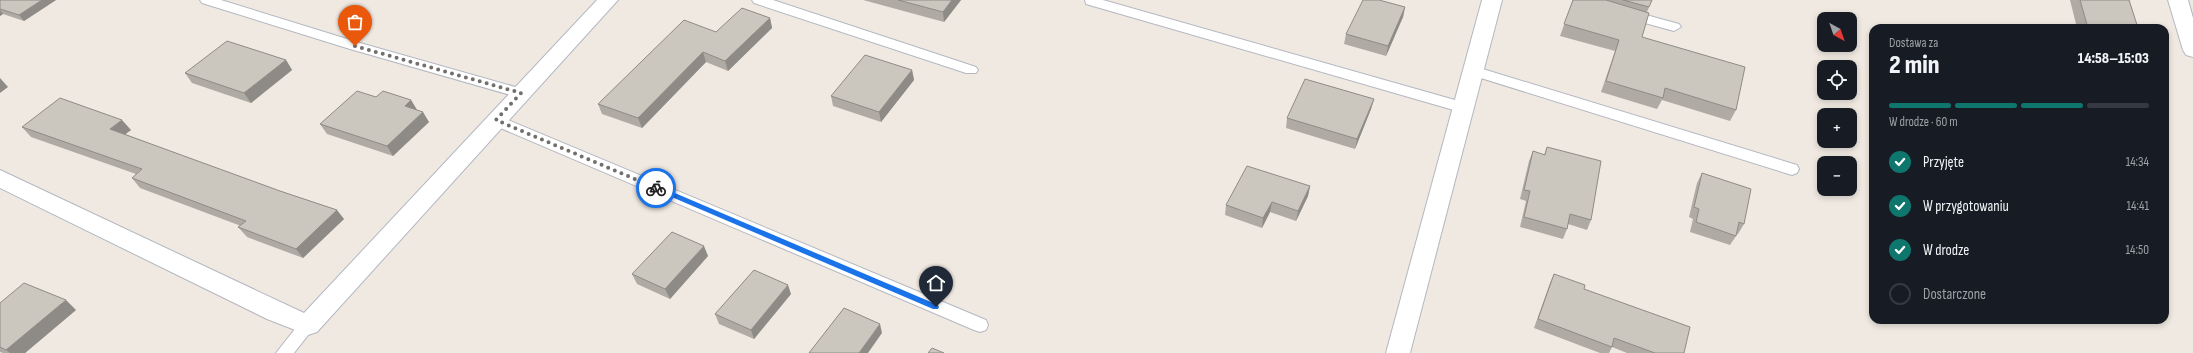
<!DOCTYPE html>
<html lang="pl">
<meta charset="utf-8">
<style>
body{margin:0;font-family:"Sofia Sans Condensed",sans-serif;background:#242831;color:#f1f3f6;height:100vh;display:flex;flex-direction:column;font-size:15px;white-space:nowrap}
*{box-sizing:border-box;margin:0}
p{font-size:13px;color:#9ea1a6}
.icon{flex:none;width:22px;height:22px;fill:none;stroke:currentColor;stroke-width:2;stroke-linecap:round;stroke-linejoin:round}
.map{position:relative;flex:1;overflow:hidden}
.sheet{position:absolute;left:1869px;top:24px;width:300px;height:300px;display:flex;flex-direction:column;background:#171b24;border-radius:12px;box-shadow:0 2px 6px #0003}
.sheet>*{flex:none}
.needle{width:26px;rotate:140deg}
.buttons{position:absolute;left:1817px;top:12px;display:grid;gap:8px}
.buttons a{display:grid;place-items:center;width:40px;height:40px;border-radius:8px;background:#171b24;box-shadow:0 2px 6px #0003;font-size:20px}
.pin{position:absolute;display:grid;place-items:center;width:34px;height:34px;color:#fff;margin:-41px -17px;border-radius:50% 50% 50% 0;rotate:-45deg;box-shadow:0 0 4px #0007}
.pin .icon{rotate:45deg}
.courier{position:absolute;display:grid;place-items:center;width:40px;height:40px;margin:-20px;border:3px solid #1a73e8;border-radius:50%;background:#fff;color:#222;box-shadow:0 1px 5px #0007}
.headline em{font-style:normal;font-weight:800}
.headline div{display:flex;flex-direction:column-reverse}
.headline{display:flex;align-items:center;justify-content:space-between;height:68px;padding:0 20px}
h1{font-size:26px;font-weight:800;line-height:30px}
.bar{display:grid;grid-template-columns:repeat(4,1fr);gap:6px 4px;align-content:center;height:48px;padding:0 20px}
.bar i{height:5px;border-radius:3px;background:#363941}
.bar .on{background:#0f766e}
.bar p{grid-column:span 4}
ol{padding:0 20px;list-style:none}
li{display:flex;align-items:center;gap:12px;height:44px}
li p{margin-inline-start:auto}
li .icon{padding:4px;border-radius:50%;background:#0f766e;color:#fff;stroke-width:4}
li:last-child{color:#9ea1a6}
li i{width:22px;height:22px;border:2px solid #363941;border-radius:50%}
.map>svg:first-child{display:block}
.lines{fill:none;stroke-linecap:round;stroke-linejoin:round}
.service-casing{stroke:#b4b7c1;stroke-width:2}
.minor-casing{stroke:#b4b7c1;stroke-width:2}
.service{fill:#fff;fill-rule:evenodd}
.minor{fill:#fff;fill-rule:evenodd}
.wall{fill:#afaba4}
.shaded-wall{fill:#8e8b86}
.building{fill:#cbc7bf;stroke:#8e8b86}
.route{fill:#1a73e8}
.done{stroke:#726f6d;stroke-width:4;stroke-dasharray:0 7.2}
</style>
<div class="map">
<svg width="2193" height="353" viewBox="0 0 2193 353">
<rect width="100%" height="100%" fill="#efe9e1"/>
<g class="lines">
<defs>
<g id="service">
<polygon points="200,0 221,0 360,43 526,90 528,93 526,96 521,98 350,49 202,3"/>
<polygon points="752,0 773,0 976,67 978,70 976,73 966,73 754,3"/>
<polygon points="1085,0 1103,0 1469,104 1471,108 1469,112 1464,113 1086,4"/>
<polygon points="1628,10 1679,24 1681,27 1674,31 1623,17 1621,14 1623,11"/>
<polygon points="1473,66 1797,165 1799,169 1797,173 1792,175 1468,74 1466,71 1468,68"/>
<polygon points="496,115 986,320 988,325 986,330 980,332 974,330 491,124 489,120 491,116"/>
<polygon points="308,318 314,320 316,325 294,353 276,353 302,320"/>
</g>
<g id="minor">
<polygon points="597,0 618,0 317,332 308,335 267,319 0,188 0,170 304,313"/>
<polygon points="1482,0 1502,0 1410,353 1386,353"/>
<polygon points="2168,0 2188,0 2193,18 2193,57 2186,55 2183,50"/>
</g>
</defs>
<!-- service casing -->
<use href="#service" class="service-casing"/>
<!-- minor casing -->
<use href="#minor" class="minor-casing"/>
<!-- service -->
<use href="#service" class="service"/>
<!-- minor -->
<use href="#minor" class="minor"/>
</g>
<!-- wall -->
<g class="wall">
<polygon points="0,0 56,0 24,21 3,14 0,16"/>
<polygon points="863,0 961,0 944,22"/>
<polygon points="1573,0 1652,0 1647,12 1642,37 1736,110 1730,121 1662,100 1657,109 1601,92 1615,51 1560,36"/>
<polygon points="2070,0 2129,0 2138,28 2077,28"/>
<polygon points="1405,7 1403,17 1386,56 1344,44 1346,34"/>
<polygon points="770,18 772,28 728,71 706,62 642,128 602,114 598,104 716,32"/>
<polygon points="286,60 292,70 251,103 192,83 185,73"/>
<polygon points="912,70 914,80 881,122 833,106 831,96"/>
<polygon points="376,97 411,100 417,110 429,122 393,156 327,134 320,124"/>
<polygon points="1374,99 1371,109 1355,149 1286,128 1287,118"/>
<polygon points="22,127 131,130 125,134 344,219 303,258 247,237 238,227 241,226 140,188 132,178 136,174 31,137"/>
<polygon points="1547,147 1591,220 1587,230 1568,224 1567,229 1563,239 1520,227 1526,201 1520,199 1529,161 1533,151 1544,155"/>
<polygon points="1702,173 1744,224 1738,234 1736,234 1736,236 1730,245 1690,232 1693,219 1689,217 1697,183"/>
<polygon points="1310,186 1308,196 1296,221 1270,212 1262,228 1225,215 1226,205"/>
<polygon points="708,256 670,299 637,284 632,274"/>
<polygon points="1554,274 1584,289 1684,353 1627,353 1612,347 1609,353 1600,353 1534,328 1550,283"/>
<polygon points="791,294 754,339 719,324 715,314"/>
<polygon points="0,303 76,310 25,353 3,353 0,352"/>
</g>
<!-- shaded-wall -->
<g class="shaded-wall">
<polygon points="42,0 56,0 24,21 19,15"/>
<polygon points="952,0 961,0 944,22 943,12"/>
<polygon points="1405,7 1403,17 1386,56 1388,46"/>
<polygon points="0,10 3,14 0,16"/>
<polygon points="770,18 772,28 728,71 725,61"/>
<polygon points="703,52 706,62 642,128 638,118"/>
<polygon points="286,60 292,70 251,103 244,93"/>
<polygon points="912,70 914,80 881,122 879,112"/>
<polygon points="0,78 8,87 0,93"/>
<polygon points="1374,99 1371,109 1355,149 1357,139"/>
<polygon points="411,100 417,110 411,116 405,106"/>
<polygon points="423,112 429,122 393,156 387,146"/>
<polygon points="122,120 131,130 119,139 110,129"/>
<polygon points="1310,186 1308,196 1296,221 1298,211"/>
<polygon points="1272,202 1270,212 1262,228 1263,218"/>
<polygon points="337,210 344,219 303,258 296,249"/>
<polygon points="704,246 708,256 670,299 665,289"/>
<polygon points="788,285 791,294 754,339 751,330"/>
<polygon points="66,300 76,310 25,353 10,353 6,350"/>
<polygon points="880,324 882,333 868,353 859,353"/>
</g>
<!-- building -->
<g class="building">
<polygon points="0,0 42,0 19,15 0,9"/>
<polygon points="898,0 952,0 943,12"/>
<polygon points="1363,0 1379,0 1405,7 1388,46 1346,34"/>
<polygon points="1573,0 1606,0 1649,13 1642,37 1745,67 1736,110 1665,88 1663,98 1606,81 1619,40 1564,24"/>
<polygon points="1623,0 1652,0 1649,7"/>
<polygon points="2080,0 2129,0 2138,28 2088,28"/>
<polygon points="742,8 770,18 725,61 703,52 638,118 598,104 684,20 716,32"/>
<polygon points="227,41 286,60 244,93 185,73"/>
<polygon points="865,55 912,70 879,112 831,96"/>
<polygon points="1305,79 1374,99 1357,139 1287,118"/>
<polygon points="357,91 376,97 383,91 411,100 405,106 423,112 387,146 320,124"/>
<polygon points="60,98 122,120 110,129 280,191 337,210 296,249 238,227 246,221 132,178 142,169 22,127"/>
<polygon points="1547,147 1601,161 1591,220 1570,214 1567,229 1524,217 1530,191 1524,190 1533,151 1545,155"/>
<polygon points="1247,166 1310,186 1298,211 1272,202 1263,218 1226,205"/>
<polygon points="1702,173 1751,189 1744,224 1739,222 1736,236 1696,222 1699,209 1694,207"/>
<polygon points="672,232 704,246 665,289 632,274"/>
<polygon points="754,270 788,285 751,330 715,314"/>
<polygon points="1554,274 1585,285 1584,289 1690,327 1684,353 1655,353 1614,338 1612,347 1538,319"/>
<polygon points="24,283 66,300 6,350 0,347 0,303"/>
<polygon points="844,308 880,324 859,353 809,353"/>
<polygon points="932,348 944,353 928,353"/>
</g>
<!-- route -->
<polygon class="route" points="656,185 938,305 939,307 938,309 933,309 653,189 653,186"/>
<g class="lines">
<!-- done -->
<polyline class="done" points="355,46 521,93 496,120 656,188"/>
</g>
</svg>
<div class="buttons">
<a><svg class="needle" viewBox="-14 -14 28 28"><path d="M0-13l5 13h-10z" fill="#e53935"/><path d="M0 13l5-13h-10z" fill="#9ea1a6"/></svg></a>
<a><svg class="icon" aria-label="locate" viewBox="0 0 24 24"><circle cx="12" cy="12" r="6"/><path d="M12 2v4M12 18v4M2 12h4M18 12h4"/></svg></a>
<a>+</a>
<a>−</a>
</div>
<div class="pin" style="left:355px;top:46px;background:#ea580c"><svg class="icon" aria-label="bag" viewBox="0 0 24 24"><path d="M5 8h14l-1 12H6zM9 8a3 3 0 0 1 6 0"/></svg></div>
<div class="pin" style="left:936px;top:307px;background:#1f2937"><svg class="icon" aria-label="home" viewBox="0 0 24 24"><path d="M3 11l9-7 9 7M6 9v11h12V9"/></svg></div>
<div class="courier" style="left:656px;top:188px"><svg class="icon" aria-label="bike" viewBox="0 0 24 24"><circle cx="6" cy="16" r="4"/><circle cx="18" cy="16" r="4"/><path d="M6 16l4-8h5l3 8M10 8l3 8H6M13 5h3"/></svg></div>
<section class="sheet">
<div class="headline"><div><h1>2 min</h1><p>Dostawa za</p></div><em>14:58–15:03</em></div>
<div class="bar"><i class="on"></i><i class="on"></i><i class="on"></i><i></i><p>W drodze · 60 m</p></div>
<ol>
<li><svg class="icon" aria-label="check" viewBox="0 0 24 24"><path d="M5 12l5 5 9-10"/></svg>Przyjęte<p>14:34</p></li>
<li><svg class="icon" aria-label="check" viewBox="0 0 24 24"><path d="M5 12l5 5 9-10"/></svg>W przygotowaniu<p>14:41</p></li>
<li><svg class="icon" aria-label="check" viewBox="0 0 24 24"><path d="M5 12l5 5 9-10"/></svg>W drodze<p>14:50</p></li>
<li><i></i>Dostarczone</li>
</ol>
</section>
</div>
